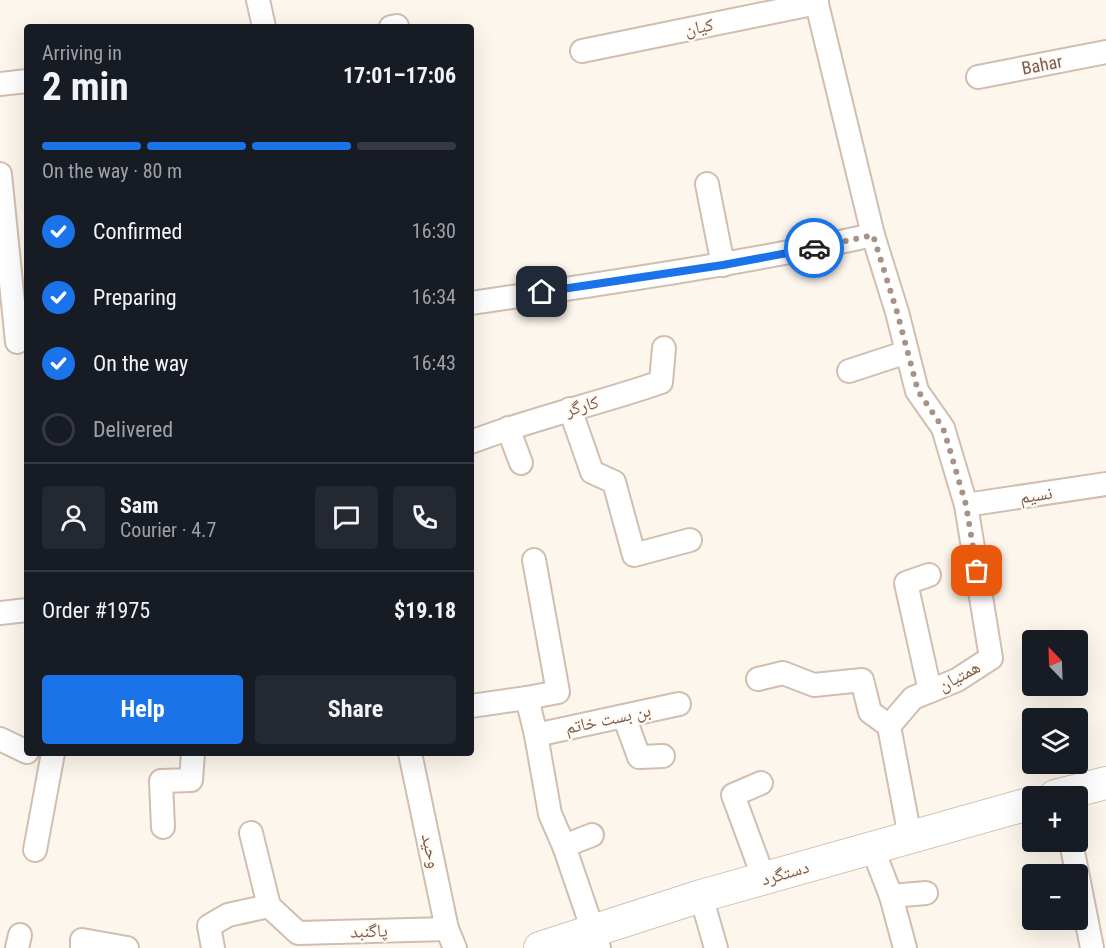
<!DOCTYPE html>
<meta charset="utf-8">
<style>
body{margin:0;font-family:"Roboto Condensed","Noto Naskh Arabic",sans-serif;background:#242831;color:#f1f3f6;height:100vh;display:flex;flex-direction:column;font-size:22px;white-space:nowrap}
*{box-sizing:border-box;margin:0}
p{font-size:20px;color:#9ea1a6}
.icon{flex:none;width:33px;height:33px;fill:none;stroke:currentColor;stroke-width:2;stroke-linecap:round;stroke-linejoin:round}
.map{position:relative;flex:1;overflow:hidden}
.details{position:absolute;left:24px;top:24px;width:450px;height:732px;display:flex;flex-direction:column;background:#171b24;border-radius:6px;box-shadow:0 6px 24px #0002}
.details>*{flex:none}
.needle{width:39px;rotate:337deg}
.fabs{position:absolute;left:1022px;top:630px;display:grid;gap:12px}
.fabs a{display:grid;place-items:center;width:66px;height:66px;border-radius:6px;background:#171b24;box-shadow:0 6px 24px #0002;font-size:30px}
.pin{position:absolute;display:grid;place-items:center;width:51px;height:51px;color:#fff;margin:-26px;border-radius:12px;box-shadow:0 3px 9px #0006}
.courier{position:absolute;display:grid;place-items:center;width:60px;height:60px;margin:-30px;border:4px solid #1a73e8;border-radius:50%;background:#fff;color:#222;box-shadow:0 2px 8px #0007}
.overview em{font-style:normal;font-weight:700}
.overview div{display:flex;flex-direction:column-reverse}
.overview{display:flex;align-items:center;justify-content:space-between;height:102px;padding:0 18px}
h1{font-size:39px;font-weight:700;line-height:45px}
.bar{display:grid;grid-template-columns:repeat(4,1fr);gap:9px 6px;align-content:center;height:72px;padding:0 18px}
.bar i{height:8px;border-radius:4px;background:#363941}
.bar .on{background:#1a73e8}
.bar p{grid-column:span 4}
.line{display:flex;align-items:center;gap:15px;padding:0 18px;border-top:2px solid #363941}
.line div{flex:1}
.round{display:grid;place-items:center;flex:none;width:63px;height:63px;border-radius:6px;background:#242831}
ol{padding:0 18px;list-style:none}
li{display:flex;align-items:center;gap:18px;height:66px}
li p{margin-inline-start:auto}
li .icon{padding:6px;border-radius:50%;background:#1a73e8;color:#fff;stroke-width:4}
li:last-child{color:#9ea1a6}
li i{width:33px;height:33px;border:3px solid #363941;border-radius:50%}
.primary-button{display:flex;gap:12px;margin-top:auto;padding:12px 18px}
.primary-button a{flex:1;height:69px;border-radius:6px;background:#1a73e8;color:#fff;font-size:24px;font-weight:700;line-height:69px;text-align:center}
.primary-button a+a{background:#242831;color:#f1f3f6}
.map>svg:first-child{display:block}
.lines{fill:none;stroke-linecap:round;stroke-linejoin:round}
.street-casing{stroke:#d1beb0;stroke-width:26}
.secondary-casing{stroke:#d6c0b0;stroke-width:34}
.street{stroke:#fff;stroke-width:22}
.secondary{stroke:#fff;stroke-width:32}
.done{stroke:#a89285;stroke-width:6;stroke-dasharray:0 10.8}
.route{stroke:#1a73e8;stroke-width:8}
.labels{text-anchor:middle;stroke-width:4.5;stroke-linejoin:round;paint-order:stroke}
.street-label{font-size:18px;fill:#7a5c4d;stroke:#fffaf3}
</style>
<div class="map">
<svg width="1106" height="948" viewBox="0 0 1106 948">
<rect width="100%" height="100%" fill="#fdf6ec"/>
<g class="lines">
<defs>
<g id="street">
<polyline points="258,0 264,27"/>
<polyline points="816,0 873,235 897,312 917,391 943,428 966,505 991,658 957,680 913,698 889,726 910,837"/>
<polyline points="391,27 397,26"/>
<polyline points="582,51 817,3"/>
<polyline points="978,77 1106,52"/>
<polyline points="0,84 27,81"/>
<polyline points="0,174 17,342"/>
<polyline points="707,184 723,265"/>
<path d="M471,303C606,283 740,264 873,235"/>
<polyline points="849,371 907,352"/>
<polyline points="570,409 592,472 614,482 634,555 690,540"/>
<polyline points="508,428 521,463"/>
<path d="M471,442C533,418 598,404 661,382L664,348"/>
<polyline points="966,505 1106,484"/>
<polyline points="929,575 906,583 930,691"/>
<polyline points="0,613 27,610"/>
<polyline points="758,679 783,673 814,685 862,680 870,712 889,726"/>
<polyline points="527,698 558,692 534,560"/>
<polyline points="471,706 527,698 536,735 550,814 564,846 599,948"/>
<polyline points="624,716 639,757 663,756"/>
<polyline points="536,735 679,704"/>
<polyline points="0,739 27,752"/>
<polyline points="410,753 447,929 455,948"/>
<polyline points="761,783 733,795 764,879"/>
<polyline points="163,827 161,781 191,780 193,753"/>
<polyline points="251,833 269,906 298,933 447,929"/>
<polyline points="1071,842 1092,948"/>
<polyline points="564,846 592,835"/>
<polyline points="872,847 891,896 905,948"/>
<polyline points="35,850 53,753"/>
<polyline points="701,896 716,948"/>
<polyline points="891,896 926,893"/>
<polyline points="17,948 20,935"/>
<polyline points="82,948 82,940 127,948"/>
<polyline points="213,948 209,926 228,915 269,906"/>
</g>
<g id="secondary">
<polyline points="1055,796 1106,783"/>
<polyline points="540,948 701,896 1032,803"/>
</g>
</defs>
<!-- street casing -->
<use href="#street" class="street-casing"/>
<!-- secondary casing -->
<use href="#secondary" class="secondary-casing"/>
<!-- street -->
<use href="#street" class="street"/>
<!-- secondary -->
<use href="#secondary" class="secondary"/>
</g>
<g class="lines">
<!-- done -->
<polyline class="done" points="814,248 873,235 897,312 918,391 943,428 949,447 966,505 977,571"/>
<!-- route -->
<polyline class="route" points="542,292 723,265 814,248"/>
</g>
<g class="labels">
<!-- street labels -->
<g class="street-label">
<text transform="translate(699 27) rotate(-11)" y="6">کیان</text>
<text transform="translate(1042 65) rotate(-11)" y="6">Bahar</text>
<text transform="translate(582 406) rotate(-16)" y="6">کارگر</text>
<text transform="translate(1036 495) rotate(-9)" y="6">نسیم</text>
<text transform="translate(959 676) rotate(-28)" y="6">همتیان</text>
<text transform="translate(608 719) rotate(-12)" y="6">بن بست خاتم</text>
<text transform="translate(431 851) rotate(78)" y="6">وحید</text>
<text transform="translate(785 873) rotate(-16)" y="6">دستگرد</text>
<text transform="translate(369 931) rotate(-2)" y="6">پاگنبد</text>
</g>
</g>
</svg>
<div class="fabs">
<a><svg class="needle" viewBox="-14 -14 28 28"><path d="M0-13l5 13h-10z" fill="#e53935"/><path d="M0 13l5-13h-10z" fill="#9ea1a6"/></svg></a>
<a><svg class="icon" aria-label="layers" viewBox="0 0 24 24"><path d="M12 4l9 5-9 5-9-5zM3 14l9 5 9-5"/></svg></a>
<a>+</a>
<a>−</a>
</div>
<div class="pin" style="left:977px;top:571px;background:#ea580c"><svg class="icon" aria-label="bag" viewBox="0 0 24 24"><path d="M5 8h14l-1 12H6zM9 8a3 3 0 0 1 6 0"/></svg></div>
<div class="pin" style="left:542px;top:292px;background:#1f2937"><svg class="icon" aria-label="home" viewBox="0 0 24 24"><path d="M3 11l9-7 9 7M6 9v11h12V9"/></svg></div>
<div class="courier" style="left:814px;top:248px"><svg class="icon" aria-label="car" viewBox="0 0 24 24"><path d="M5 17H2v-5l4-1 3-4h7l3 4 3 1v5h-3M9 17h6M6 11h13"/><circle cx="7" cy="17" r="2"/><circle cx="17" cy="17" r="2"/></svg></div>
<section class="details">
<div class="overview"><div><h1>2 min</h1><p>Arriving in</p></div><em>17:01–17:06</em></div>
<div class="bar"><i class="on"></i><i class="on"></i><i class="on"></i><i></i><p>On the way · 80 m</p></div>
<ol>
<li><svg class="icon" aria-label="check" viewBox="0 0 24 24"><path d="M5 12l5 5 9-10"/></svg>Confirmed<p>16:30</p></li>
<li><svg class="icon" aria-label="check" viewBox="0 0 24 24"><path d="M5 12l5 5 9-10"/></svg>Preparing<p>16:34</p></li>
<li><svg class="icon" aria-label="check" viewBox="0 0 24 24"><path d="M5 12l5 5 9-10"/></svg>On the way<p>16:43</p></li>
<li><i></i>Delivered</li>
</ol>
<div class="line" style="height:108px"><a class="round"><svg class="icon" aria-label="person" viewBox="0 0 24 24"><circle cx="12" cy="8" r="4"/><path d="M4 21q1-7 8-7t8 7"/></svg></a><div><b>Sam</b><p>Courier · 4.7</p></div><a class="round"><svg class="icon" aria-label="chat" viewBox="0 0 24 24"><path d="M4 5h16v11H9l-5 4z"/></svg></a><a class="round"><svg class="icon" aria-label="phone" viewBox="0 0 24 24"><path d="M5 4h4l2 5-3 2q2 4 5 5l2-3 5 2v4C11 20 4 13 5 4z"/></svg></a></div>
<div class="line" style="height:78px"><div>Order #1975</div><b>$19.18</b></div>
<div class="primary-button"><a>Help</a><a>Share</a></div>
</section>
</div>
